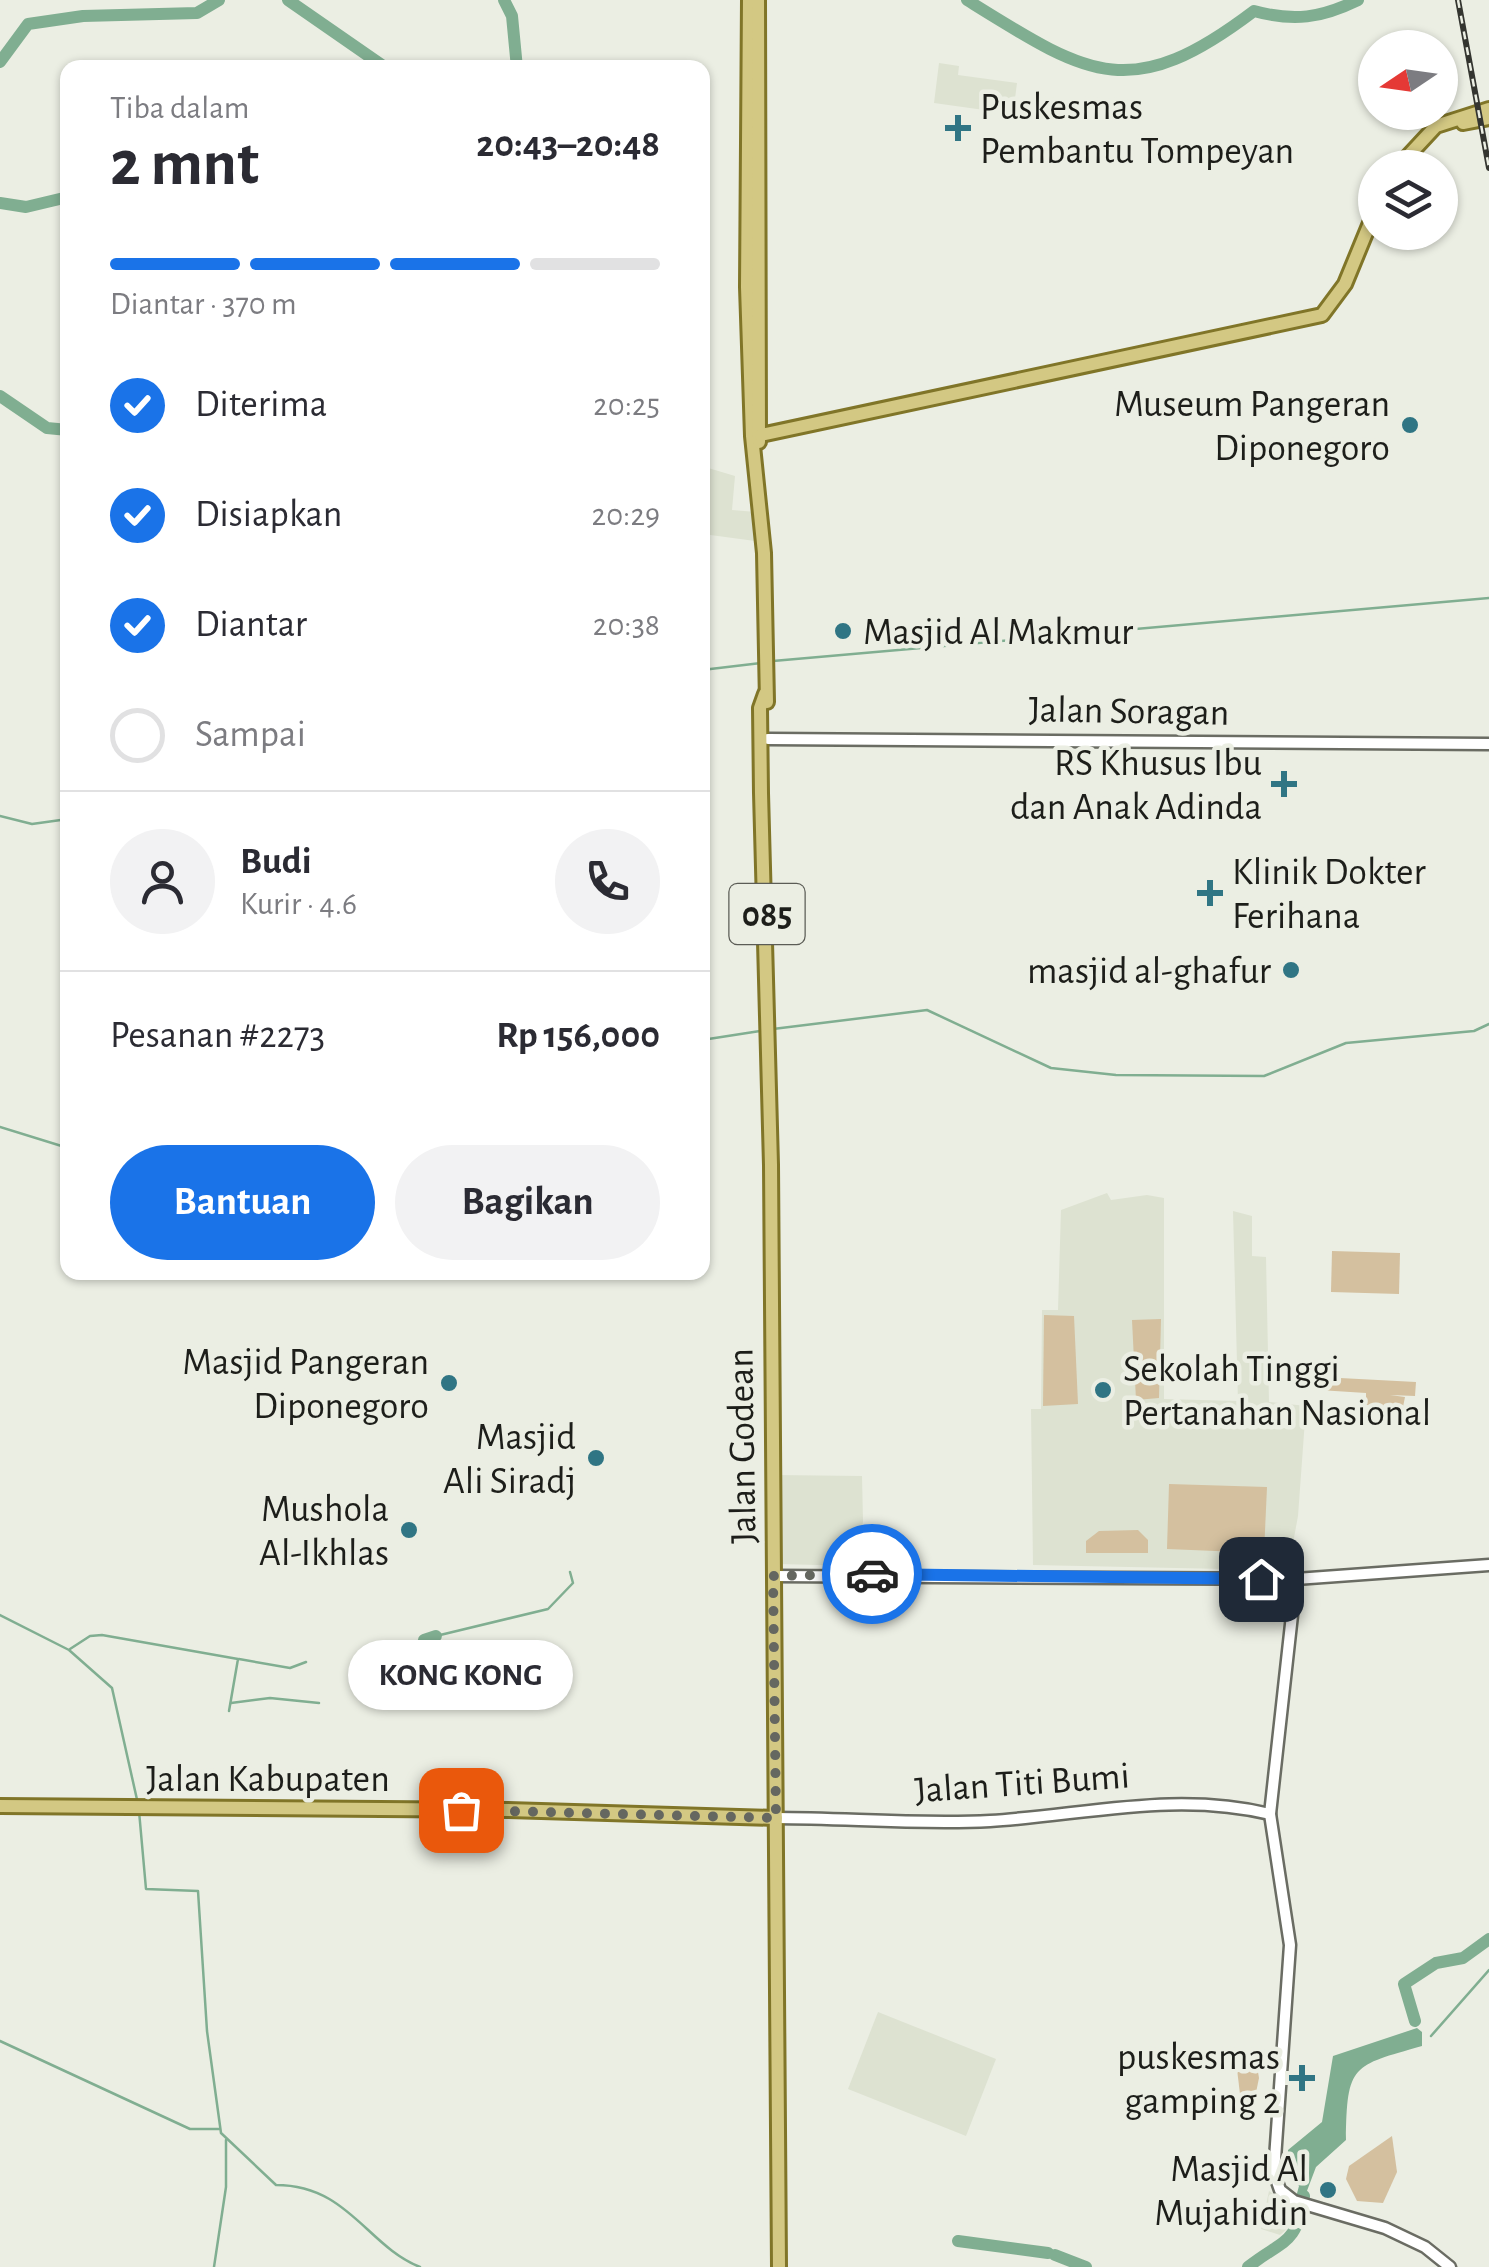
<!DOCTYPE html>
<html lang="id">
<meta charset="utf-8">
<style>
body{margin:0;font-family:"Alegreya Sans",sans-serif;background:#f2f2f3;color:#2b2b33;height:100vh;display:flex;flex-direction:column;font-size:38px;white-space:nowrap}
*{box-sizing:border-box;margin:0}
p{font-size:32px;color:#7c7c81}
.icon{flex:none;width:55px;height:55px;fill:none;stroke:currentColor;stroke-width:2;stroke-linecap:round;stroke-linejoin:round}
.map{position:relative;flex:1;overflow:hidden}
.details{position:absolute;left:60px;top:60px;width:650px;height:1220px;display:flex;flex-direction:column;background:#fff;border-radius:20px;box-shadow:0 2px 8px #0004}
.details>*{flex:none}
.needle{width:65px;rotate:257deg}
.fabs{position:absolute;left:1358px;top:30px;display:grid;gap:20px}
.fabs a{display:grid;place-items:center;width:100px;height:100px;border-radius:50%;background:#fff;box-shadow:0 2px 8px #0004;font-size:50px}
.pin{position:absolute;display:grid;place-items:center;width:85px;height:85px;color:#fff;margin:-42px;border-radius:20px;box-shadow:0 5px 15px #0006}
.courier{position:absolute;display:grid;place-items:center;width:100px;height:100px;margin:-50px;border:8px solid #1a73e8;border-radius:50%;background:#fff;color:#222;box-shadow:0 2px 12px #0007}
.bubble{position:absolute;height:70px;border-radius:35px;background:#fff;box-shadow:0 2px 8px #0004;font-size:32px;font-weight:600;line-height:70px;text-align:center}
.summary em{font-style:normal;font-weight:600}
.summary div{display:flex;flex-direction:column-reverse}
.summary{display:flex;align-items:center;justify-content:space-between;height:170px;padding:0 50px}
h1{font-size:65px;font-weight:600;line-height:75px}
.bar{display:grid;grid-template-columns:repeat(4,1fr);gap:15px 10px;align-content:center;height:120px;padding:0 50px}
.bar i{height:12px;border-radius:8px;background:#e1e1e2}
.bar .current{background:#1a73e8}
.bar p{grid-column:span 4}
.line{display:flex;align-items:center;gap:25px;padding:0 50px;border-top:2px solid #e1e1e2}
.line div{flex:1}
.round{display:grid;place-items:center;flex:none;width:105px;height:105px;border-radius:52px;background:#f2f2f3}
ol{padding:0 50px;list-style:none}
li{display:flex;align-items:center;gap:30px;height:110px}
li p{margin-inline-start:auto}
li .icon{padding:10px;border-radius:50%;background:#1a73e8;color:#fff;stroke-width:4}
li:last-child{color:#7c7c81}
li i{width:55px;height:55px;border:5px solid #e1e1e2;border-radius:50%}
.action{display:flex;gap:20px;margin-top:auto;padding:20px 50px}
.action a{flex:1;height:115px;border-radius:60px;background:#1a73e8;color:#fff;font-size:40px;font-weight:600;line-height:115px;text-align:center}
.action a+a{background:#f2f2f3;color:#2b2b33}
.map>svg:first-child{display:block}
.built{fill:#dde2d1}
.green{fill:#d4c09f}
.water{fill:#80ae91}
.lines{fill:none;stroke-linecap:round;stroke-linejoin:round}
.stream{stroke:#80ae91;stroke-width:2.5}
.river{stroke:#80ae91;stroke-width:12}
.minor-casing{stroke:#6a6c63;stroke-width:15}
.major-casing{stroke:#807528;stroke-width:18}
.minor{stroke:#fff;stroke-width:10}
.major{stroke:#d3c883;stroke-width:12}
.rail-casing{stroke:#343530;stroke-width:6}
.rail{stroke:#ebeee3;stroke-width:2.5;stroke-dasharray:8;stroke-linecap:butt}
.done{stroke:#656760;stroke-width:10;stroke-dasharray:0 18}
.route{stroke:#1a73e8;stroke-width:12}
.poi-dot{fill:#307584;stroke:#ebeee3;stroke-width:4}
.labels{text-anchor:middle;stroke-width:9;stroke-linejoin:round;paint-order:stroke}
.shield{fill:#ebeee3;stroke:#5b5c56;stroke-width:2.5}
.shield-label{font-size:35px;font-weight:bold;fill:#1d1e1a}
.poi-label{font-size:38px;fill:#1d1e1a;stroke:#ebeee3;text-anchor:end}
.street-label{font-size:38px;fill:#1d1e1a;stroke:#ebeee3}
</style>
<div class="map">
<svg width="1489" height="2267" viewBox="0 0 1489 2267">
<rect width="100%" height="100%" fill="#ebeee3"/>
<!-- built -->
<g class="built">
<polygon points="939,63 959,66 958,75 1017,83 1013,114 934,103"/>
<polygon points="705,467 735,476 732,510 756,512 755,541 703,534"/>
<polygon points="1107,1193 1111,1200 1147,1195 1164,1198 1164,1399 1238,1401 1233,1211 1252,1216 1252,1256 1266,1257 1269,1402 1306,1406 1298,1516 1289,1565 1276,1570 1033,1565 1031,1409 1041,1409 1042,1310 1058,1310 1061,1210"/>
<polygon points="776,1475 862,1476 863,1521 857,1566 778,1564"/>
<polygon points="878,2012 996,2059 966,2136 848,2089"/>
<polygon points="1269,2191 1292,2208 1288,2228 1280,2235 1261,2229"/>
</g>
<!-- green -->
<g class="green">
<polygon points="1332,1251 1400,1253 1399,1294 1331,1292"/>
<polygon points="1044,1315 1074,1316 1078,1404 1043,1406"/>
<polygon points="1161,1319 1159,1398 1136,1400 1132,1320"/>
<polygon points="1321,1377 1416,1382 1415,1396 1390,1395 1405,1397 1403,1407 1366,1405 1366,1393 1319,1390"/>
<polygon points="1169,1484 1267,1487 1264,1553 1167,1549"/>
<polygon points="1138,1530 1148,1540 1148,1553 1086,1553 1086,1541 1099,1531"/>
<polygon points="412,1644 411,1674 372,1687 365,1661"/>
<polygon points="1241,2050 1255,2054 1259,2078 1253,2107 1242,2111 1237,2069"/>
<polygon points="1392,2136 1397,2172 1383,2203 1357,2201 1346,2179 1349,2166"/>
</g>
<!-- water -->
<path class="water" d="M1417,2028L1422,2032V2046C1352,2066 1347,2064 1346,2140L1316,2167L1302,2204L1296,2197L1299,2186L1287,2176L1288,2150L1322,2122L1333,2056Z"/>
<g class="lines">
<!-- stream -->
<g class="stream">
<polyline points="773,661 1489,598"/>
<polyline points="702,670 761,663"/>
<polyline points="0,816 32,824 68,819"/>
<polyline points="773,1029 927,1010 1051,1068 1116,1075 1264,1076 1346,1043 1474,1031 1489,1024"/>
<polyline points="702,1040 760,1031"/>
<polyline points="0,1127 68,1148"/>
<polyline points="0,1615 69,1650 112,1688 138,1804"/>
<polyline points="436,1636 548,1609 573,1583 570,1572"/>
<polyline points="70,1649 90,1636 102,1635 238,1659 229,1711"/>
<polyline points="239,1659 290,1668 306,1662"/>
<polyline points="231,1703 270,1698 319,1703"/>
<path d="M139,1811L146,1889L198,1891L207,2031L221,2133L276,2185C348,2185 367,2246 420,2267"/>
<polyline points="1431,2036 1489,1970"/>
<polyline points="0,2041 190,2129 219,2129"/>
<polyline points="214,2267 226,2187 226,2140"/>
</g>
<!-- river -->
<g class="river">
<polyline points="288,0 386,68"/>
<polyline points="504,0 512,16 517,68"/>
<path d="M967,0C1089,76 1130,105 1254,11C1294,22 1321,18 1358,0"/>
<polyline points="0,62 28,24 83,16 197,13 219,0"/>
<polyline points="0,203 26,207 68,197"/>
<polyline points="0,396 47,428 68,430"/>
<polyline points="424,1640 436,1636"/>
<polyline points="1415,2021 1404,1984 1436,1963 1463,1958 1489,1939"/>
<polyline points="958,2241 1048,2253"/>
<polyline points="1055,2255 1086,2267"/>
<path d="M1248,2267C1283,2239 1296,2247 1304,2196"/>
</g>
<defs>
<g id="minor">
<polyline points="768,739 1489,744"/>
<polyline points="773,1576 1296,1579 1489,1565"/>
<polyline points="1296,1579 1270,1814 1290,1945 1274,2173 1280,2190 1294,2201 1385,2228 1425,2247 1450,2267"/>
<path d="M776,1818C847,1818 919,1825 990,1821C1085,1815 1175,1791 1270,1814"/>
</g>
<g id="major">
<polyline points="749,0 747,287 752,436 764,553 767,702"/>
<polyline points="758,0 759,442"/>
<polyline points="1463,123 1489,118"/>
<polyline points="1397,168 1436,126 1489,109"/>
<polyline points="761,435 1322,315 1345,284 1375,211"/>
<polyline points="765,694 760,708 761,793 771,1165 779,2267"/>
<polyline points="0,1806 508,1810 776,1818"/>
</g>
</defs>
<!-- minor casing -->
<use href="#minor" class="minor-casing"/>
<!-- major casing -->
<use href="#major" class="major-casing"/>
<!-- minor -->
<use href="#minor" class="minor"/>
<!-- major -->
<use href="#major" class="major"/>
<defs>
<polyline id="rail" points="1458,0 1489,168"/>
</defs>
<!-- rail casing -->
<use href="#rail" class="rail-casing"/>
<!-- rail -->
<use href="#rail" class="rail"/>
</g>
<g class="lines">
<!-- done -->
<polyline class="done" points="461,1810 776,1818 773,1576 872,1574"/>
<!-- route -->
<polyline class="route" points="872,1574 1261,1579"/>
</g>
<!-- markers -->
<g class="poi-dot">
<path d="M953 113h10v10h10v10h-10v10h-10v-10h-10v-10h10z"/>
<circle cx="1410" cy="425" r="10"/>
<circle cx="843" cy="631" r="10"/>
<path d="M1279 769h10v10h10v10h-10v10h-10v-10h-10v-10h10z"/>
<path d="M1205 878h10v10h10v10h-10v10h-10v-10h-10v-10h10z"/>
<circle cx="1291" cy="970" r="10"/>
<circle cx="449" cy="1383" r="10"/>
<circle cx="1103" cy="1390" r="10"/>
<circle cx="596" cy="1458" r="10"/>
<circle cx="409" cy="1530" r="10"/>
<path d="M1297 2063h10v10h10v10h-10v10h-10v-10h-10v-10h10z"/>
<circle cx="1328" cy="2190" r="10"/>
</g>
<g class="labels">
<!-- shield labels -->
<rect class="shield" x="729.5" y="884" width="75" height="60" rx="8"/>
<g class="shield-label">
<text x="767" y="926">085</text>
</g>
<!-- poi labels -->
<g class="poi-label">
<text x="980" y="119" text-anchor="start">Puskesmas<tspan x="980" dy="44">Pembantu Tompeyan</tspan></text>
<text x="1390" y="416">Museum Pangeran<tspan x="1390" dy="44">Diponegoro</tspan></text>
<text x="863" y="644" text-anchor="start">Masjid Al Makmur</text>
<text x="1262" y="775">RS Khusus Ibu<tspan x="1262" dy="44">dan Anak Adinda</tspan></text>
<text x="1232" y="884" text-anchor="start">Klinik Dokter<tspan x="1232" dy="44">Ferihana</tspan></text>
<text x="1271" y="983">masjid al-ghafur</text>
<text x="429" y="1374">Masjid Pangeran<tspan x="429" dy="44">Diponegoro</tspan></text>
<text x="1123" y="1381" text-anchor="start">Sekolah Tinggi<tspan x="1123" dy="44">Pertanahan Nasional</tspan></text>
<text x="576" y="1449">Masjid<tspan x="576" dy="44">Ali Siradj</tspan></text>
<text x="389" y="1521">Mushola<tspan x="389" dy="44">Al-Ikhlas</tspan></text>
<text x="1280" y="2069">puskesmas<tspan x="1280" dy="44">gamping 2</tspan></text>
<text x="1308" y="2181">Masjid Al<tspan x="1308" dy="44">Mujahidin</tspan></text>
</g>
<!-- street labels -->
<g class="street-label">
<text transform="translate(1129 710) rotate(1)" y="13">Jalan Soragan</text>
<text transform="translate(741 1446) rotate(-91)" y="13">Jalan Godean</text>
<text x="268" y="1791">Jalan Kabupaten</text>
<text transform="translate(1022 1782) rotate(-4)" y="13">Jalan Titi Bumi</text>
</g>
</g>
</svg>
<div class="fabs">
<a><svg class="needle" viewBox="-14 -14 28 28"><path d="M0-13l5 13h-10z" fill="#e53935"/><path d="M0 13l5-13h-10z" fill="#7c7c81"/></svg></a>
<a><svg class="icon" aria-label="layers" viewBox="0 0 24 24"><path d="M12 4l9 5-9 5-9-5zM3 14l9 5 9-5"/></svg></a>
</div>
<div class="pin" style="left:461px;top:1810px;background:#ea580c"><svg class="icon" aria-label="bag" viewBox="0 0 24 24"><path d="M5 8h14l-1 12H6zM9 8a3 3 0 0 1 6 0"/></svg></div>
<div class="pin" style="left:1261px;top:1579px;background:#1f2937"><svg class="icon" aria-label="home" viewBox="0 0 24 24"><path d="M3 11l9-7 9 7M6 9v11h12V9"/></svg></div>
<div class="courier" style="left:872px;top:1574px"><svg class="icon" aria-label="car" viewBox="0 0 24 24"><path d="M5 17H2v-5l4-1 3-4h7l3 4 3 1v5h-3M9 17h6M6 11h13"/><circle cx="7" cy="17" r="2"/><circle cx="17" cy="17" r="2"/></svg></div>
<div class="bubble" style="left:348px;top:1640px;width:225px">KONG KONG</div>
<section class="details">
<div class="summary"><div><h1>2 mnt</h1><p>Tiba dalam</p></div><em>20:43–20:48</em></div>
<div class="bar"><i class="current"></i><i class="current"></i><i class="current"></i><i></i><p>Diantar · 370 m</p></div>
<ol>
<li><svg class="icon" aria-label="check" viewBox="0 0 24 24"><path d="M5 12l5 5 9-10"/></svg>Diterima<p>20:25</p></li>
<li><svg class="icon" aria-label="check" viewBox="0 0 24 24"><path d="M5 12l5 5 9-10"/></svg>Disiapkan<p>20:29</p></li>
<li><svg class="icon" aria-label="check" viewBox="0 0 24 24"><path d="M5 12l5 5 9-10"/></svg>Diantar<p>20:38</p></li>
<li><i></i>Sampai</li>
</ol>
<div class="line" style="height:180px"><a class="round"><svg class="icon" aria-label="person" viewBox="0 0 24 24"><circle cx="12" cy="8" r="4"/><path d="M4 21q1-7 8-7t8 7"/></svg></a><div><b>Budi</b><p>Kurir · 4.6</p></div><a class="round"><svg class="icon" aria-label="phone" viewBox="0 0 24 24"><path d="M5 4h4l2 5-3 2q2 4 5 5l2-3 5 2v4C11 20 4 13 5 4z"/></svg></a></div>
<div class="line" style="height:130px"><div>Pesanan #2273</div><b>Rp 156,000</b></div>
<div class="action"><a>Bantuan</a><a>Bagikan</a></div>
</section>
</div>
